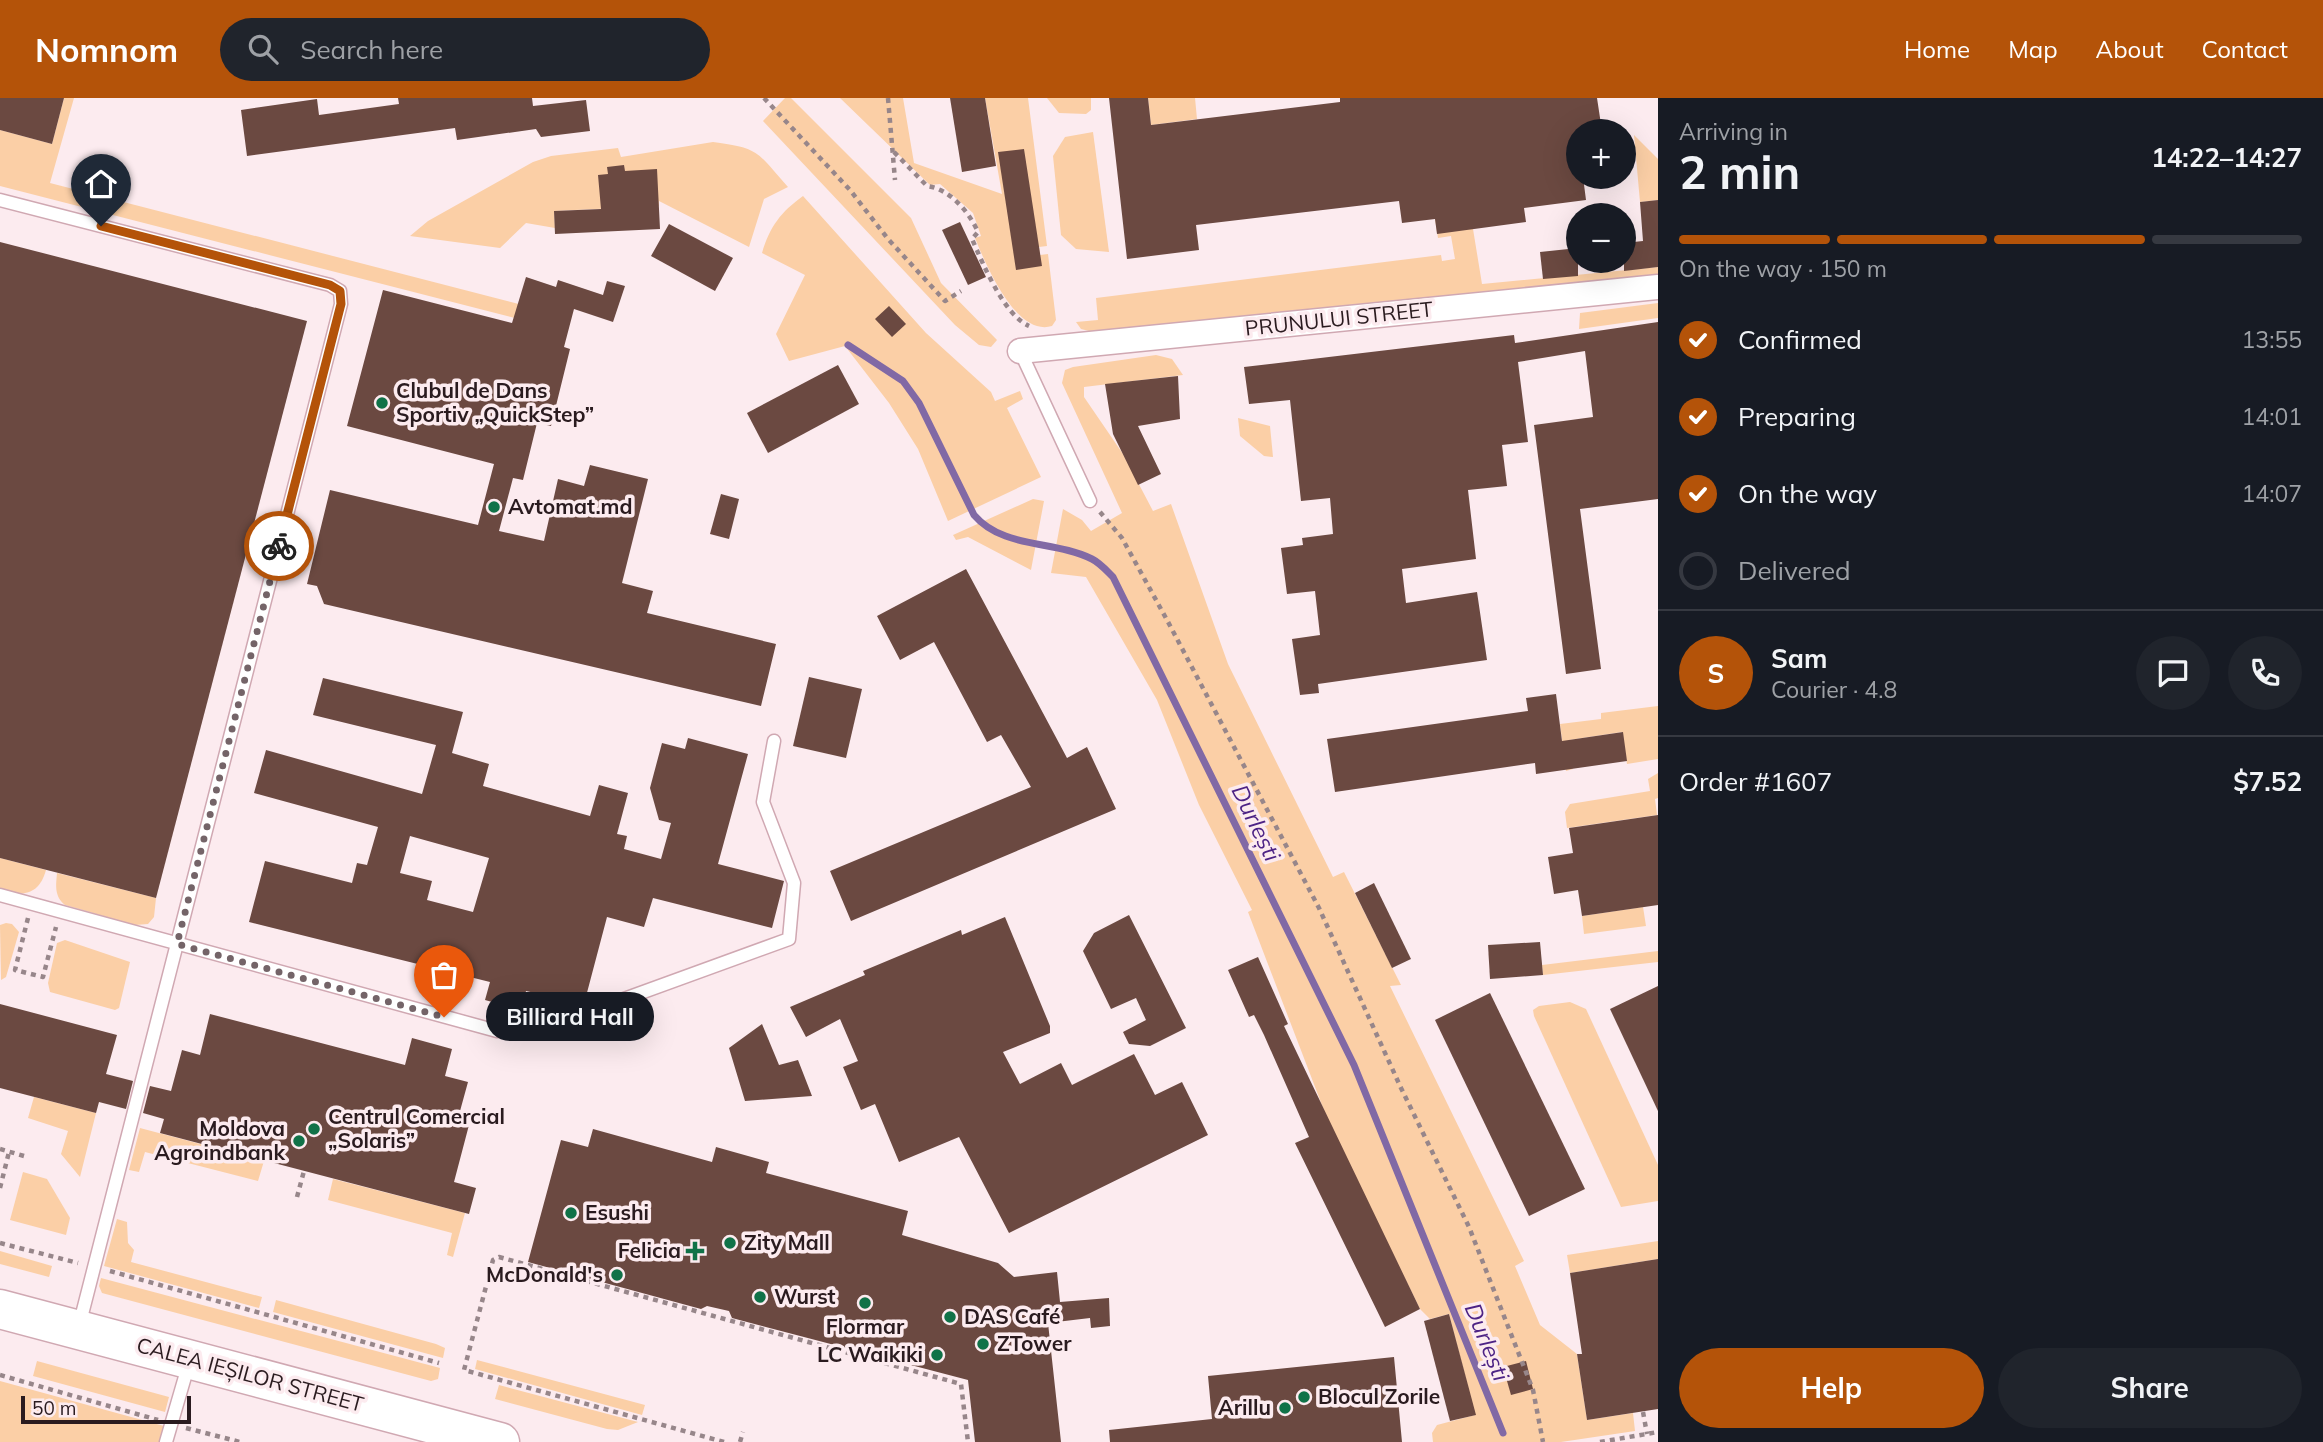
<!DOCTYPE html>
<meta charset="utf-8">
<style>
body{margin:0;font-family:Mulish,sans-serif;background:#20242c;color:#f1f3f6;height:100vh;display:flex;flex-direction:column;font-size:26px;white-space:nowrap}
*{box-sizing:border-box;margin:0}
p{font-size:23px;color:#9ea1a6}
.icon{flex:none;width:38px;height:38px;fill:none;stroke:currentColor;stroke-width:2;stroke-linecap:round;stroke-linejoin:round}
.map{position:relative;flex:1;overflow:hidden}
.panel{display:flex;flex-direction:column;background:#171b24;width:665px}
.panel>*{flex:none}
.fabs{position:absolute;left:1566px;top:21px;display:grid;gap:14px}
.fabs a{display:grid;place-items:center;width:70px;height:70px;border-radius:50%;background:#171b24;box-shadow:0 7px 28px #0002;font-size:35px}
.scale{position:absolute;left:21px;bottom:18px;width:170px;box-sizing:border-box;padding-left:7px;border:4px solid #2a1b1f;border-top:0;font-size:19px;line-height:24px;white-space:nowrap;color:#2a1b1f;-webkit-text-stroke:5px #fcebef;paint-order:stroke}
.pin{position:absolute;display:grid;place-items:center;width:60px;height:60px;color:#fff;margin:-72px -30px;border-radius:50% 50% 50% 0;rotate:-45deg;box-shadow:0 0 7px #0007}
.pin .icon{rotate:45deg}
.courier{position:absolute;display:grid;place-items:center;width:70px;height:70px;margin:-35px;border:5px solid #b45309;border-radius:50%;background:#fff;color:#222;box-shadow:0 2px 9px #0007}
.bubble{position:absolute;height:49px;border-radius:24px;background:#171b24;box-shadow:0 7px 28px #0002;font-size:23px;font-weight:700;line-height:49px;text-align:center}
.summary em{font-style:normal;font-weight:700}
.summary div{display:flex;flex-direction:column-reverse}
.summary{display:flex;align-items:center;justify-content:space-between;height:119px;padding:0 21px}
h1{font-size:46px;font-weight:700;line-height:52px}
.bar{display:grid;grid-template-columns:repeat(4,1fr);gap:10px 7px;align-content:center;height:84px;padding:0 21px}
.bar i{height:9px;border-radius:5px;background:#363941}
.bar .selected{background:#b45309}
.bar p{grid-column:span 4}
.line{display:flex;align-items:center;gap:18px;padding:0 21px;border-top:2px solid #363941}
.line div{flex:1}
.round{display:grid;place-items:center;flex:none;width:74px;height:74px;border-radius:37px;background:#20242c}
ol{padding:0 21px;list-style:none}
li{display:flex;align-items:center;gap:21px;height:77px}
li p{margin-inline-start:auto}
li .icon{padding:7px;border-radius:50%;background:#b45309;color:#fff;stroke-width:4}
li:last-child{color:#9ea1a6}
li i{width:38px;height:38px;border:4px solid #363941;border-radius:50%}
.primary-button{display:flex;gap:14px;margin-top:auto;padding:14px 21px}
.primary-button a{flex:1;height:80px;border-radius:42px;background:#b45309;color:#fff;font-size:28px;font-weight:700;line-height:80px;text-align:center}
.primary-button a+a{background:#20242c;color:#f1f3f6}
header{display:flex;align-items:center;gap:42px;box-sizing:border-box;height:98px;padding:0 35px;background:#b45309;color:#fff}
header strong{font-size:33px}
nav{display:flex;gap:38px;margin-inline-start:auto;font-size:24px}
.search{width:490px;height:63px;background:#20242c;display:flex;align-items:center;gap:18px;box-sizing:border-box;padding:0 24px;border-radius:38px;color:#9ea1a6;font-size:26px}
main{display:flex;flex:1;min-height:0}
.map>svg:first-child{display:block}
.green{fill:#fbcfa6}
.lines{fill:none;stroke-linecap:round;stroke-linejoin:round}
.stream{stroke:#8169a5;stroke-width:7}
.building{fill:#6b4941;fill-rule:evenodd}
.lane-casing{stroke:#d0a8b2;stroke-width:15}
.street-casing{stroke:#d0a8b2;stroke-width:27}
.primary-casing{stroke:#d0a8b2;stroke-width:41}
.path{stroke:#97868a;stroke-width:4.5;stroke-dasharray:5 5;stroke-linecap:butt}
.lane{stroke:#fff;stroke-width:12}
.street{stroke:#fff;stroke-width:24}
.primary{stroke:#fff;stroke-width:38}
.done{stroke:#746468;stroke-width:7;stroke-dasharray:0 12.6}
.route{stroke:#b45309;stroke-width:9}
.poi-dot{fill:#107248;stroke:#fcebef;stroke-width:2.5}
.labels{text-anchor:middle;stroke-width:7;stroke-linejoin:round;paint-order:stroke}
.street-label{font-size:21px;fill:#2a1b1f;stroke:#fcebef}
.poi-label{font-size:21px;font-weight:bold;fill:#2a1b1f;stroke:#fcebef;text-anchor:start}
.water-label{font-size:23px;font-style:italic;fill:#4d2385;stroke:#fcebef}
</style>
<header>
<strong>Nomnom</strong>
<div class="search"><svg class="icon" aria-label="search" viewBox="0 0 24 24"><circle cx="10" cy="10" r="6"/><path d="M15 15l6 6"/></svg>Search here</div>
<nav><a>Home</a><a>Map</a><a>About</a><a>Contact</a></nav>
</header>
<main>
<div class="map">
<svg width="1658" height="1344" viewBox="0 0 1658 1344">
<rect width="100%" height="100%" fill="#fcebef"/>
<!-- green -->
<g class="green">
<polygon points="64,0 74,0 50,85 554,215 550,229 0,88 0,32 52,46"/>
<polygon points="785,0 791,0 911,120 941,185 997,242 991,249 979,247 955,227 763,23"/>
<path d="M840,0H903L914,65L1002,96L985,0H1028L1047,148L1039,149L1040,157L1048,156L1056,222L1052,228C1016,239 986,167 975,140L981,138L973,115L940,86L930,87Z"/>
<polygon points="1047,0 1091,0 1091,12 1086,16 1059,15"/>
<polygon points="1148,0 1195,0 1197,21 1151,27"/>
<polygon points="1093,34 1109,154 1076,151 1061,137 1053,58 1065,39"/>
<polygon points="1634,37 1658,61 1658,102 1640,104"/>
<path d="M713,44C760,50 757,54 788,89L764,101L749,149L659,103V108L554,113L555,130L526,125L500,150L410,138L428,123L533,64L551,58L618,50L621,59Z"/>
<path d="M803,98L926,235L991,294L995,303L1020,293L1023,301L1007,310L1041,379L948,423L918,351L889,305L845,248L789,263L776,236L805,177L762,155C770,128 781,114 803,98Z"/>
<polygon points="1435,121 1473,131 1482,186 1658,169 1658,179 1097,235 1081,231 1076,224 1098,222 1096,200 1441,157 1442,163 1455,161 1451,138 1438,140"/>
<polygon points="1658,205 1658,220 1579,231 1580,215"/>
<polygon points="1156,257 1172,261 1183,277 1084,289 1084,299 1123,356 1153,413 1171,406 1228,566 1333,779 1344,774 1401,887 1390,888 1524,1163 1515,1168 1540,1227 1577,1256 1587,1322 1633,1315 1635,1333 1561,1344 1433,1344 1432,1335 1437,1327 1475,1317 1449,1216 1430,1221 1420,1211 1330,1028 1248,814 1252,812 1199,707 1157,602 1086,479 1051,475 1063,411 1082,422 1091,433 1122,415 1062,285 1065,272 1073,269"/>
<polygon points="1238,320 1270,328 1273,359 1264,358 1240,338"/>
<polygon points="1033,401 1044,403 1031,472 968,439 956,442 953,437"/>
<polygon points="1658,608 1658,661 1627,666 1622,634 1569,642 1573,671 1566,673 1560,626 1601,621 1601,615"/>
<polygon points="1658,675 1658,700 1655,701 1657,717 1567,730 1565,714 1570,706 1650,693 1648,681"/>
<path d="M0,760L46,772C39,797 23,799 0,792Z"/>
<path d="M57,775L156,800L154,819L148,826L135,827L65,807C54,798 56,787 57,775Z"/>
<polygon points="1643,809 1646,828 1584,836 1582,818"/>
<polygon points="6,825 12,826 19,834 6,879 1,882 0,827"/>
<polygon points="65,842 130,864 119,910 115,912 50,894 48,885 57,845"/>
<polygon points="1658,853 1658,864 1543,877 1542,867"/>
<polygon points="1570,904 1586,911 1658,1067 1658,1103 1621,1109 1534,918 1533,912 1539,908"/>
<polygon points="34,999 96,1015 80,1079 61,1056 68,1033 28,1020"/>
<polygon points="140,1030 264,1063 258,1083 145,1054 139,1074 129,1072"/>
<polygon points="23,1074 47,1081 70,1120 66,1137 10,1122"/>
<polygon points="333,1081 465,1115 453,1159 447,1157 452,1135 328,1102"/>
<polygon points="117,1121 127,1124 128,1145 134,1152 131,1164 262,1199 259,1210 104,1168"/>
<polygon points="1658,1143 1658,1161 1570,1175 1567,1157"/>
<polygon points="0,1153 52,1168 49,1179 0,1166"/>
<polygon points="101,1180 440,1270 438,1281 431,1283 102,1195 99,1188"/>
<polygon points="276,1202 436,1246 445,1250 443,1260 273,1214"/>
<polygon points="477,1262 645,1307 642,1317 475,1271"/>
<polygon points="37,1263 169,1299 165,1314 33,1278"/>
<polygon points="0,1283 164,1328 161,1344 0,1344"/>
<polygon points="499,1287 638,1324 618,1332 607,1331 495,1301"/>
</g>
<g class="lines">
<!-- stream -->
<path class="stream" d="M848,247L903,283L919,305L974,417C1003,451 1054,442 1092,461C1100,465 1106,472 1113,479L1354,967L1503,1335"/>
</g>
<!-- building -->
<g class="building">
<polygon points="0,0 64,0 52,46 0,32"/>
<polygon points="398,0 532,0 533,8 586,2 590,33 541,39 536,31 457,42 455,30 247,58 241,12 317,1 319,17 399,6"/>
<polygon points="950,0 985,0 996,68 962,74"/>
<polygon points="1109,0 1148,0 1151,27 1340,4 1340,0 1597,0 1602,33 1578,33 1578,79 1583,79 1586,102 1524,110 1526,124 1437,136 1435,121 1402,125 1399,103 1196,127 1199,152 1127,161"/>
<polygon points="1024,51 1042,168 1016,172 998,54"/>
<polygon points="624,67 625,73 657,71 660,131 555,136 554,113 601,111 598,77 608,76 607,69"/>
<polygon points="1658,102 1658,169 1624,173 1624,145 1643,143 1640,104"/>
<polygon points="960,124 986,179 968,187 942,132"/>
<polygon points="669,126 733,160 715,193 651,158"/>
<polygon points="0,144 307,223 156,800 0,760"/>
<polygon points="1578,150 1578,178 1543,181 1540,154"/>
<polygon points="526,179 556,189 558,182 603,197 607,183 625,188 613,224 574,211 564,249 570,251 551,328 537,325 523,382 513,380 499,433 544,443 558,381 584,388 590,367 648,381 622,485 653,493 647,515 776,546 761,608 324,506 317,488 307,486 330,392 478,427 494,366 347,328 383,192 512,225"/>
<polygon points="889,208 906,226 892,239 875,221"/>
<polygon points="1658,224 1658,401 1580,411 1601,571 1566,576 1534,327 1593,319 1585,253 1518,264 1528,344 1502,347 1507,388 1468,392 1476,461 1402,471 1406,505 1477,494 1487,562 1318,586 1319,595 1300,597 1292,541 1320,537 1315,493 1287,496 1281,450 1303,447 1302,440 1333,436 1330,400 1301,403 1290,302 1249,306 1244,269 1514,237 1515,245"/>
<polygon points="838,267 859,306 768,355 747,315"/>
<polygon points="1178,278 1180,321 1138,328 1161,376 1138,387 1113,336 1105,286"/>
<polygon points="721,396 739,401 729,441 710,436"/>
<polygon points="966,471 1067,660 1087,649 1116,711 851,823 830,773 1031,689 1001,637 987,644 934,544 900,562 877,518"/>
<polygon points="809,579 862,591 846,660 793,648"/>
<path d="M323,580L463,614L452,655L489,666L483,688L590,718L599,687L628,695L617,736L627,738L624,751L661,761L671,725L659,722L650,690L662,645L685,651L688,640L748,656L718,766L784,783L772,830L653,800L644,829L607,819L584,906L526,893L521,912L485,902L490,884L249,824L265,763L352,785L357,765L367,767L378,729L254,695L266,652L422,696L436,647L313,617ZM410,738L489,760L473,814L427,802L432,783L400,775Z"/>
<polygon points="1556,596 1562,643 1623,634 1627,663 1536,676 1535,665 1335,694 1327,641 1528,613 1526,600"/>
<polygon points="1658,717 1658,807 1582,818 1578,792 1554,796 1548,759 1573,755 1569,730"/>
<polygon points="1374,785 1411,861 1392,870 1355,795"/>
<polygon points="1129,817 1186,930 1150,948 1129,946 1123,934 1146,922 1136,900 1111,911 1083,853 1094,835"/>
<polygon points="1005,819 1050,928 1050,935 1003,954 1020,986 1061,965 1072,987 1134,956 1155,997 1182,984 1208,1037 1009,1135 959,1039 899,1064 875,1006 861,1012 843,969 858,963 840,921 806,939 790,909 865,877 863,873 961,832 962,837"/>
<polygon points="1540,844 1543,877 1490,881 1488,847"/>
<polygon points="1258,859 1288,926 1284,928 1420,1211 1385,1229 1295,1045 1309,1039 1264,937 1254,917 1249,919 1228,872"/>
<polygon points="1658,888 1658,1013 1610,911"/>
<polygon points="1490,895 1585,1091 1529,1118 1435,922"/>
<polygon points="0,906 117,937 106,976 133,983 126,1011 99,1004 96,1015 0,990"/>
<polygon points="210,916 405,967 412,940 452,951 445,978 468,984 457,1024 469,1027 454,1084 476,1090 469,1116 160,1035 164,1021 143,1015 150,988 171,993 182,952 200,957"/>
<polygon points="762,926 779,967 798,962 812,998 745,1003 729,950"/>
<polygon points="593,1031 712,1064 716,1049 769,1064 766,1075 908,1113 902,1137 998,1165 1014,1179 1057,1174 1060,1204 1109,1200 1110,1228 1091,1230 1090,1220 1048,1225 1061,1344 975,1344 968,1282 732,1220 729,1213 707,1208 701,1211 528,1164 561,1042 588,1049"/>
<polygon points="1658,1161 1658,1311 1587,1322 1577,1256 1582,1256 1570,1175"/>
<polygon points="1449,1216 1476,1317 1450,1323 1424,1223"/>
<polygon points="1394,1259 1402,1344 1110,1344 1109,1332 1212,1321 1208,1278"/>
<polygon points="1526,1263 1533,1291 1511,1297 1503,1269"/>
</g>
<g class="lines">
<defs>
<g id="lane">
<polyline points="0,102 330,187 340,193 341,206 79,1228"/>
<polyline points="1020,253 1090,403"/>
<polyline points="0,797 497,933 547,929 789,841 794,785 763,704 774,643"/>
<polyline points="166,1344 189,1265"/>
</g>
<polyline id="street" points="1020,253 1658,189"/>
<polyline id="primary" points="0,1211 500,1344"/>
</defs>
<!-- lane casing -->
<use href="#lane" class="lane-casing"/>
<!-- street casing -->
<use href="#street" class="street-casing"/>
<!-- primary casing -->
<use href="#primary" class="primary-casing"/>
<!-- path -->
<g class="path">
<polyline points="764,0 850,92 888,141 945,203 961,193"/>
<polyline points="888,0 895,82"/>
<path d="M894,54L927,88C950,91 969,114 978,134L972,141C983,166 1004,217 1029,228"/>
<polyline points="1100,414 1122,440 1167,522 1319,810 1401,990 1469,1129 1533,1292 1543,1344"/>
<polyline points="28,820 15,872 43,879 56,829"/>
<polyline points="0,1051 24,1058"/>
<polyline points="0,1090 9,1054"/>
<polyline points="297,1099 304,1073"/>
<polyline points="0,1145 78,1165"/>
<polyline points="110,1173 439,1265"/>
<polyline points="0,1277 158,1322"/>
<polyline points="1643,1314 1647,1336"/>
<polyline points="186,1330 240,1344"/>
<polyline points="724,1344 464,1272 493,1162 499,1159 961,1286 968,1344"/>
<polyline points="740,1344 743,1334"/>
<polyline points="1600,1344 1658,1334"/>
</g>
<!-- lane -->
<use href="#lane" class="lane"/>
<!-- street -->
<use href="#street" class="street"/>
<!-- primary -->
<use href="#primary" class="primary"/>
</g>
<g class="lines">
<!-- done -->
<polyline class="done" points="279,448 177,846 444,919"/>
<!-- route -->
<polyline class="route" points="101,128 330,187 340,193 341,206 279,448"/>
</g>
<!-- markers -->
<g class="poi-dot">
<circle cx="382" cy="305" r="7"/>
<circle cx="494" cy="409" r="7"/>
<circle cx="314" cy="1031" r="7"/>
<circle cx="299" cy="1043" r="7"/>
<circle cx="571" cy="1115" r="7"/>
<circle cx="730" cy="1145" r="7"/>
<path d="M691.5 1142.5h7v7h7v7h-7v7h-7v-7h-7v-7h7z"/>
<circle cx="617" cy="1177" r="7"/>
<circle cx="760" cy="1199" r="7"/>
<circle cx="865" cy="1205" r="7"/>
<circle cx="950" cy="1219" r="7"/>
<circle cx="983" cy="1246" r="7"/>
<circle cx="937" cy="1257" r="7"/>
<circle cx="1304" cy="1299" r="7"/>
<circle cx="1285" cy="1310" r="7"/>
</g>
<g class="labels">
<!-- street labels -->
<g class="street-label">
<text transform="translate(1339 221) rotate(-6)" y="7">PRUNULUI STREET</text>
<text transform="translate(250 1277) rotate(15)" y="7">CALEA IEȘILOR STREET</text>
</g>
<!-- poi labels -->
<g class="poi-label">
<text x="396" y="300">Clubul de Dans<tspan x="396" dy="24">Sportiv „QuickStep”</tspan></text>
<text x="508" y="416">Avtomat.md</text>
<text x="328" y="1026">Centrul Comercial<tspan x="328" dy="24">„Solaris”</tspan></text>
<text x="285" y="1038" text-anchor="end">Moldova<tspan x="285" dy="24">Agroindbank</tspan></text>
<text x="585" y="1122">Esushi</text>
<text x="744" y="1152">Zity Mall</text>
<text x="681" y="1160" text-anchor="end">Felicia</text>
<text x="603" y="1184" text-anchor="end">McDonald's</text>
<text x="774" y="1206">Wurst</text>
<text x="964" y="1226">DAS Café</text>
<text x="865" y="1236" text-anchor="middle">Flormar</text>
<text x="997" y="1253">ZTower</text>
<text x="923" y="1264" text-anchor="end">LC Waikiki</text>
<text x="1318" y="1306">Blocul Zorile</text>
<text x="1271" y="1317" text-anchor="end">Arillu</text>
</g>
<!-- water labels -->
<g class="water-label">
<text transform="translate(1256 725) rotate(64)" y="8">Durlești</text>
<text transform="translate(1487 1244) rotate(68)" y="8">Durlești</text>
</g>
</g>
</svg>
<div class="fabs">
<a>+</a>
<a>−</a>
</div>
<div class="scale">50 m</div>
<div class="pin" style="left:444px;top:919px;background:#ea580c"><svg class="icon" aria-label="bag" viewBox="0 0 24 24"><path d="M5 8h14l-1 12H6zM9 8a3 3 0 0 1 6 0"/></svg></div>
<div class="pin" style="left:101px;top:128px;background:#1f2937"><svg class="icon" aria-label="home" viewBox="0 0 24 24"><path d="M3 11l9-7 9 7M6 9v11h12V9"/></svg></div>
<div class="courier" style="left:279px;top:448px"><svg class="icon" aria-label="bike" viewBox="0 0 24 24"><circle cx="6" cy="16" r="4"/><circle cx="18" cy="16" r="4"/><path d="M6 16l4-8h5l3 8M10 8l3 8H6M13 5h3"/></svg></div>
<div class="bubble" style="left:486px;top:894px;width:168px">Billiard Hall</div>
</div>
<section class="panel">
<div class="summary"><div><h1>2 min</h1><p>Arriving in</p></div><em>14:22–14:27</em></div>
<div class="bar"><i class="selected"></i><i class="selected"></i><i class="selected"></i><i></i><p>On the way · 150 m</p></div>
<ol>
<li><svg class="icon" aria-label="check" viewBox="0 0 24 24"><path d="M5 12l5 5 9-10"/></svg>Confirmed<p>13:55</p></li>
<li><svg class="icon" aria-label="check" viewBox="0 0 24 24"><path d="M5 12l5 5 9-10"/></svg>Preparing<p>14:01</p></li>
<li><svg class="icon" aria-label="check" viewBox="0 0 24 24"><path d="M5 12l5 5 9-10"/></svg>On the way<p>14:07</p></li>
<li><i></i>Delivered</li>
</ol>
<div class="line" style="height:126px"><b class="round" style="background:#b45309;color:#fff">S</b><div><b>Sam</b><p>Courier · 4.8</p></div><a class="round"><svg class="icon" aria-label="chat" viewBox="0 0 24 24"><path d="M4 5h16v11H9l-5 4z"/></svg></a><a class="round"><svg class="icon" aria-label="phone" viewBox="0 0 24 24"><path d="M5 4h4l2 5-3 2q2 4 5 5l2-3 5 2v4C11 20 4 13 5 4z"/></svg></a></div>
<div class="line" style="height:91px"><div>Order #1607</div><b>$7.52</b></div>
<div class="primary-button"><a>Help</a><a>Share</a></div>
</section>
</main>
